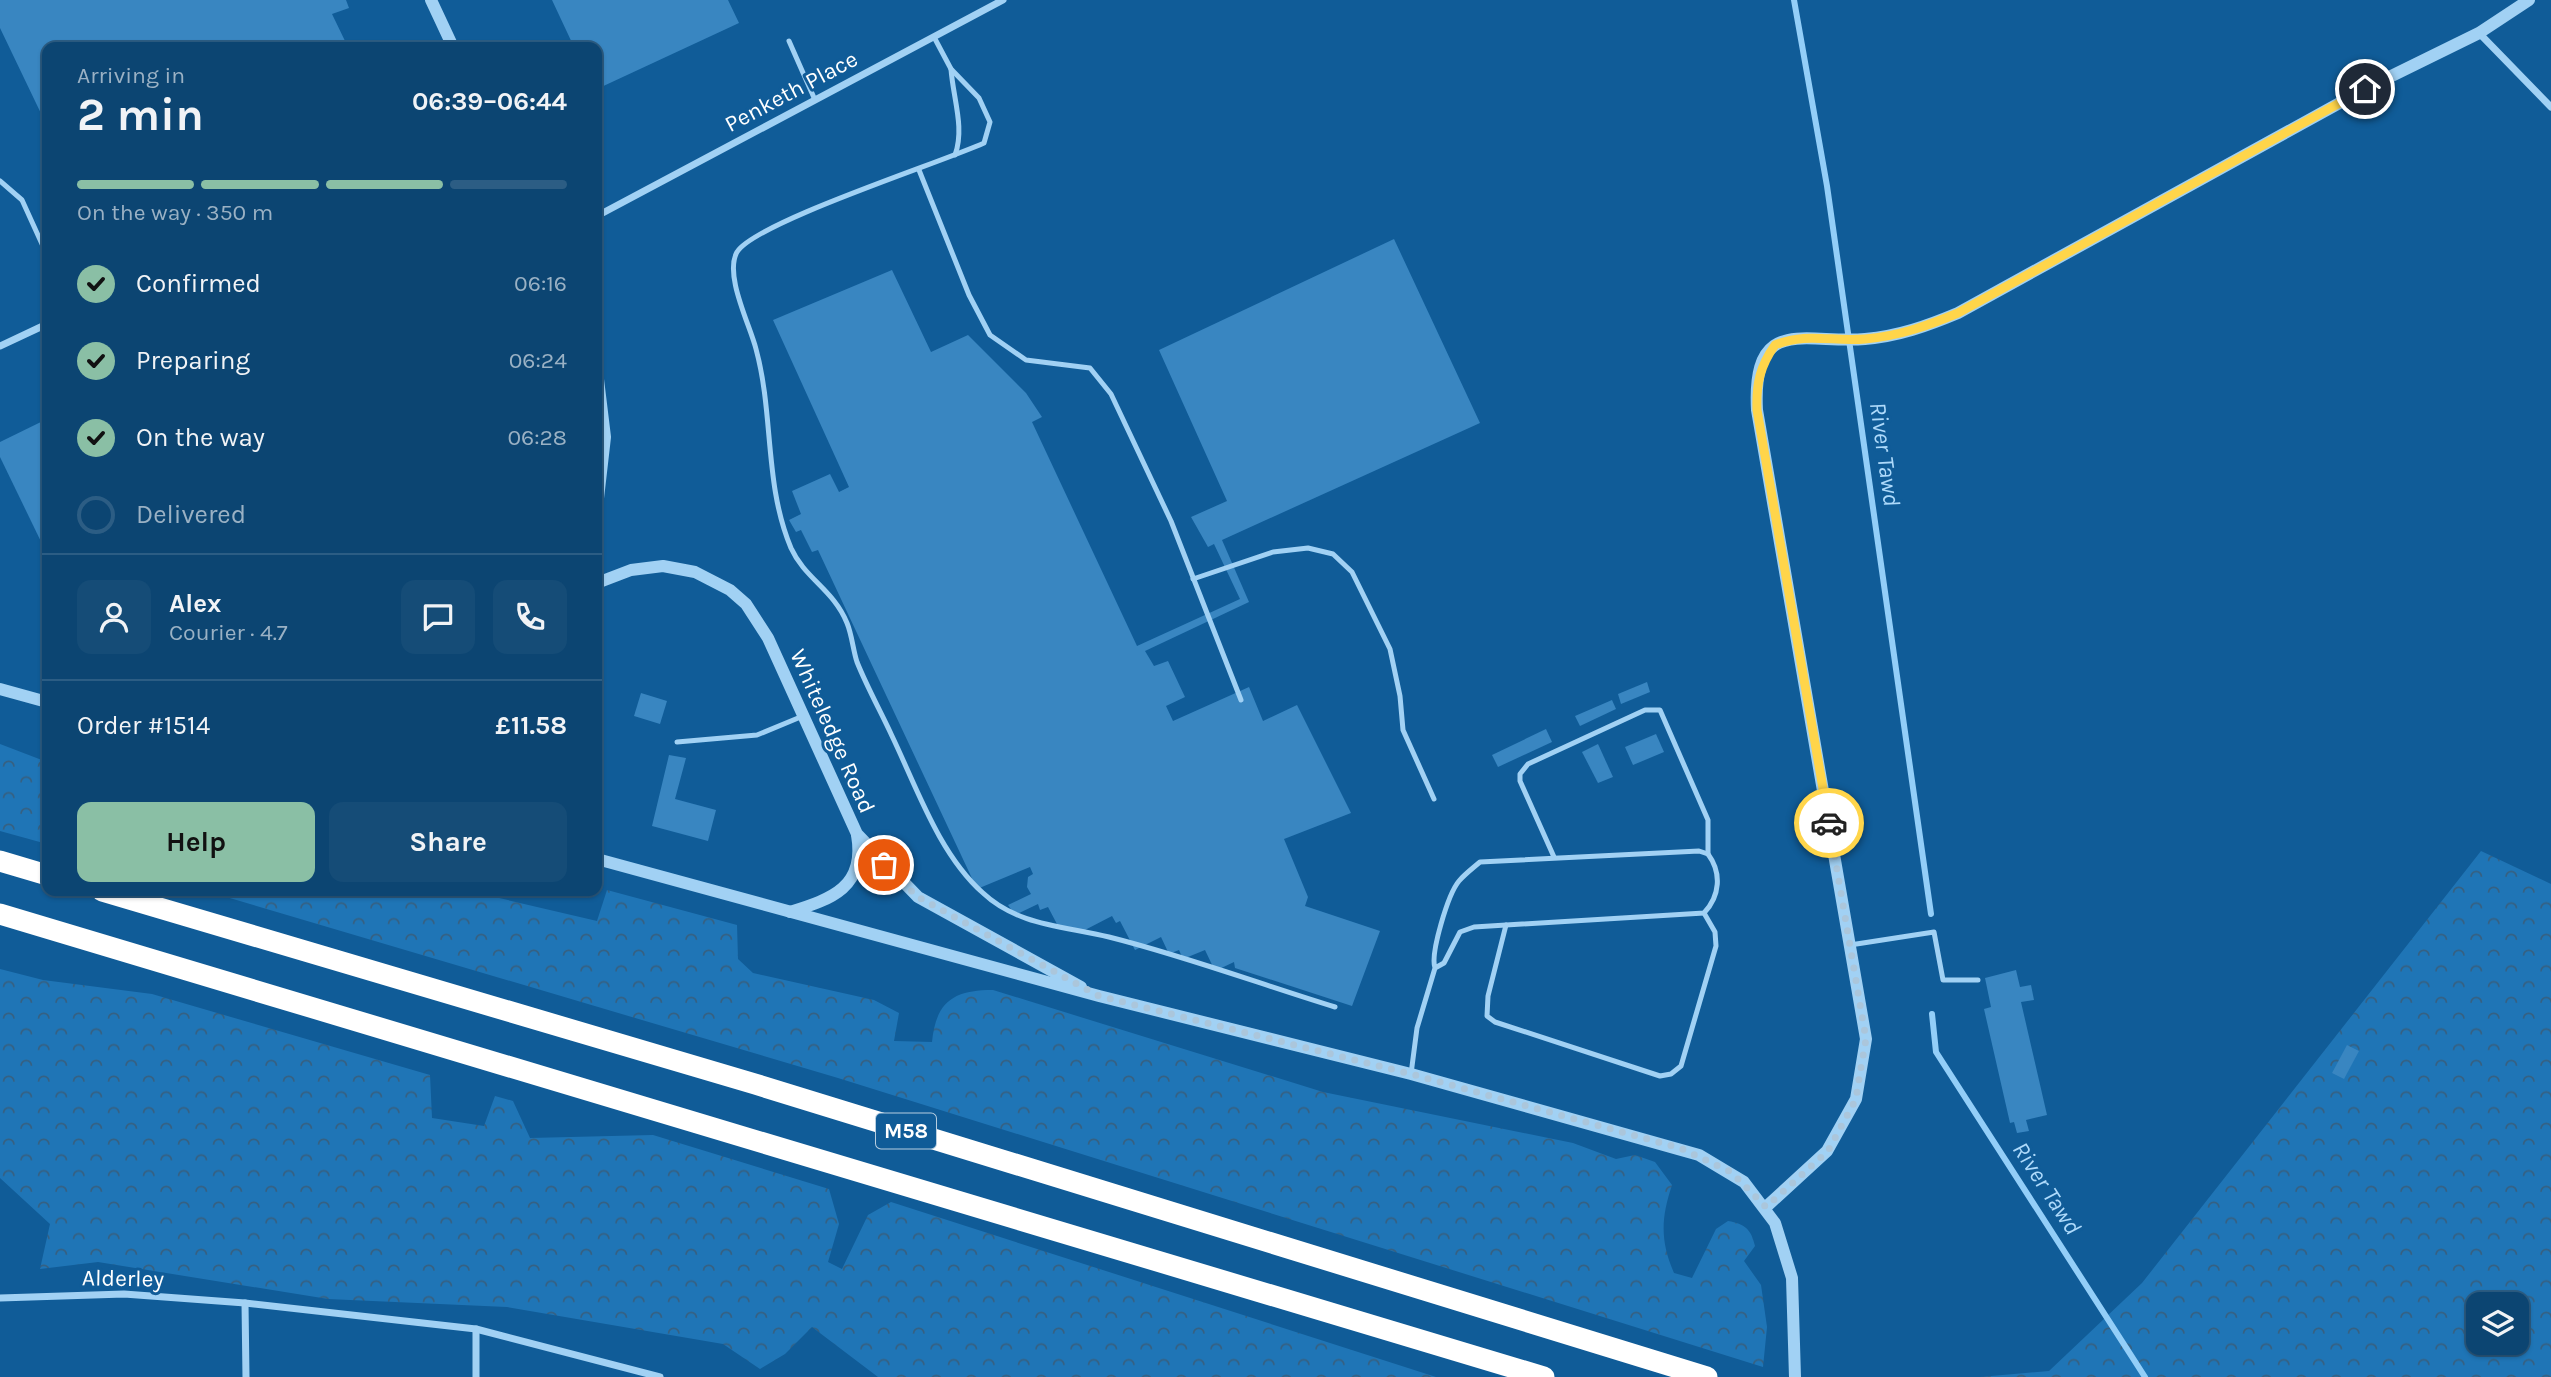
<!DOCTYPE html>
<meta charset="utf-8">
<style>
body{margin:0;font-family:Karla,sans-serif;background:#154c77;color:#f1f3f6;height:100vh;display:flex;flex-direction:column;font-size:26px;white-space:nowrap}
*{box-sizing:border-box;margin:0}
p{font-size:23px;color:#9ab1c4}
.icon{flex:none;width:38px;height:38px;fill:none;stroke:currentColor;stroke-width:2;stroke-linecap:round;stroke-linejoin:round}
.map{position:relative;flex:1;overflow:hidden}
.details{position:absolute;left:42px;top:42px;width:560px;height:854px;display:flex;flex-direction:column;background:#0c4572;border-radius:14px;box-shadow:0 2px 5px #0004,0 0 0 2px #2c5d84}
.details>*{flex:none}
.controls{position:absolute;left:2466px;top:1292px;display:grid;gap:14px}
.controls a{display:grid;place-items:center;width:63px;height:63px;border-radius:14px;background:#0c4572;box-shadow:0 2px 5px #0004,0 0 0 2px #2c5d84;font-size:35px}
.pin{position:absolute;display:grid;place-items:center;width:60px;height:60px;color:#fff;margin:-30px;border:4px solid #fff;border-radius:50%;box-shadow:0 2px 7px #0007}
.courier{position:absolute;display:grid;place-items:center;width:70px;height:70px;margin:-35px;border:5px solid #ffd54a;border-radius:50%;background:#fff;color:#222;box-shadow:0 2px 9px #0007}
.overview em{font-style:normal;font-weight:700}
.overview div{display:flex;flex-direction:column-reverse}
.overview{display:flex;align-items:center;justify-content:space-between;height:119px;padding:0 35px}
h1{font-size:46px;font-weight:700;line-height:52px}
.bar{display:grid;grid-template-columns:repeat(4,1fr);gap:10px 7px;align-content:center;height:84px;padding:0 35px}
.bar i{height:9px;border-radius:5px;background:#2c5d84}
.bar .selected{background:#8abfa5}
.bar p{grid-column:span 4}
.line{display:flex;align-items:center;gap:18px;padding:0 35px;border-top:2px solid #2c5d84}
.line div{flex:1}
.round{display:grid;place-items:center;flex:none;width:74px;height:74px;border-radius:14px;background:#154c77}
ol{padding:0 35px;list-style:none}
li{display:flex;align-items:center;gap:21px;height:77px}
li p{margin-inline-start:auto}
li .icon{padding:7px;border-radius:50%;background:#8abfa5;color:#111;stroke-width:4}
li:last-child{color:#9ab1c4}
li i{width:38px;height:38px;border:4px solid #2c5d84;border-radius:50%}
.button{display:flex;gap:14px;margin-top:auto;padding:14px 35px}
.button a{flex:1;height:80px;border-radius:14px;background:#8abfa5;color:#111;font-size:28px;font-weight:700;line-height:80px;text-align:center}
.button a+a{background:#154c77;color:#f1f3f6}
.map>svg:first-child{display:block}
.forest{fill:url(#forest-crowns);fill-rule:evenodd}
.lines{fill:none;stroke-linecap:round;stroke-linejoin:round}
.stream{stroke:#93cef8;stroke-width:6}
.building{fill:#3986c1}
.service{stroke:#a1d1f4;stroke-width:5}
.minor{stroke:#a1d1f4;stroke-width:7}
.tertiary{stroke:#a1d1f4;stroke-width:12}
.motorway{stroke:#fff;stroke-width:21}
.done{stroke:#abc6db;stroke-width:7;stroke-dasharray:0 12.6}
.route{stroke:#ffd54a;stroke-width:9}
.labels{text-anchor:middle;stroke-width:6;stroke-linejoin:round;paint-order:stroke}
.shield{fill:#105c98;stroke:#b7cee0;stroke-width:2}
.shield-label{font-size:21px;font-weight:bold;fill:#fff}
.street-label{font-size:23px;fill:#fff;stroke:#105c98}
.water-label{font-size:24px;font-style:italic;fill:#aedafb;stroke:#105c98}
</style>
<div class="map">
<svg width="2551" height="1377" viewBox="0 0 2551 1377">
<defs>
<pattern id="forest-crowns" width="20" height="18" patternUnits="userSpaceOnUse" patternTransform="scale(1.75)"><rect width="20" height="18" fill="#1f75b6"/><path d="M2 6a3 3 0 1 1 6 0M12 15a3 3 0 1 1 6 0" fill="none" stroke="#366081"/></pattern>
</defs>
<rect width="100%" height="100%" fill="#105c98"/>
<!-- forest -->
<g class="forest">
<polygon points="0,744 47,762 47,844 0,831"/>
<path d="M2481,851L2551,884V1377H1980L2049,1371L2142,1283ZM2478,1304H2516V1342H2478Z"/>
<path d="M607,890L737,925L738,959L753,973L874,1000L899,1013L894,1041L932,1042C936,1002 953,990 993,990L1323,1092L1573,1143L1616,1159L1635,1155L1655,1162L1672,1185C1661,1218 1660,1241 1674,1273L1692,1278L1716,1229L1728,1221C1745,1224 1751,1229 1755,1246L1744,1261L1761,1285L1767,1327L1763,1367L838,1078L206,891H469L597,921Z"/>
<polygon points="0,969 43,980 152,994 430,1075 432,1118 484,1126 495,1096 513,1101 530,1138 653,1135 829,1189 839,1224 828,1262 842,1269 868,1215 891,1202 1436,1377 878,1377 812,1327 785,1354 760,1369 723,1344 507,1307 328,1299 98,1262 40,1269 50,1224 0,1178"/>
</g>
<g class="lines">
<!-- stream -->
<g class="stream">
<polyline points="1794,0 1827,186 1931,914"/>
<polyline points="1932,1014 1936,1052 2145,1377"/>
</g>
</g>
<!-- building -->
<g class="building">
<polygon points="0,0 346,0 349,8 332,14 346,43 337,47 47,47 47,126 0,28"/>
<polygon points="552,0 728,0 739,23 597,89 597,47 574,47"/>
<polygon points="1394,239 1480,423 1222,540 1249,602 1145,651 1154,666 1168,661 1185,697 1166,706 1173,721 1249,687 1263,721 1297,705 1351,813 1284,839 1308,897 1305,906 1380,931 1352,1006 1235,968 1234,962 1215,971 1205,950 1183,959 1179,950 1169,954 1161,937 1135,950 1120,921 1116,923 1112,916 1083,931 1058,926 1048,907 1040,910 1038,904 1015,915 1008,905 1031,894 1027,887 1028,877 1033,874 1030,867 977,889 818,550 812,552 801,530 796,532 789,520 801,514 792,491 830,474 839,492 849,487 773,320 892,270 931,352 968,335 1026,393 1042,417 1032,422 1137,646 1240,599 1214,544 1208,547 1191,517 1227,501 1159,350"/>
<polygon points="47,419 47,554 0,457 0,442"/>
<polygon points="1647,682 1650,692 1621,704 1618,694"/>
<polygon points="641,693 667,701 660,724 634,716"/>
<polygon points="1612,700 1616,709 1580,726 1575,716"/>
<polygon points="1546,729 1552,742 1498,767 1492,755"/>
<polygon points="1656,734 1664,752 1633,765 1625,747"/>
<polygon points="1598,744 1613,777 1598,783 1582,752"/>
<polygon points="669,755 686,758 675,799 716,810 708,841 652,826"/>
<polygon points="2016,970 2020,987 2031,985 2034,1000 2021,1002 2047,1115 2026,1120 2029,1131 2017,1133 2014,1122 2010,1123 1984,1009 1991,1007 1985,978"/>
<polygon points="2347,1045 2359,1051 2344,1079 2332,1073"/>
</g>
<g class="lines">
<!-- service -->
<g class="service">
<path d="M934,37L951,69L979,98L990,122L984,143C940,163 756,222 737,252C724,275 750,325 756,349C774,415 764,484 791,548C805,579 833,589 847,623C852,635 853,650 857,662C867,687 881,712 892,736C917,788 939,854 983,893C1018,926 1065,926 1109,937C1185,956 1260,984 1335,1007"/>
<polyline points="789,41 815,100"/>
<path d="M951,69C953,98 965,128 955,155"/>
<polyline points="919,170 969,295 990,335 1026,360 1090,368 1111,394 1171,521 1241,700"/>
<polyline points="0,181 22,200 47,255"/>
<polyline points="1193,579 1273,552 1308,548 1333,554 1352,572 1390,649 1400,696 1403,730 1434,799"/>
<polyline points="677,742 757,735 803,716"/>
<polyline points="1554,857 1520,781 1520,774 1528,764 1645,710 1660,710 1708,820 1708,854"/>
<polyline points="1506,925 1488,996 1487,1016 1495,1022 1660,1076 1671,1074 1681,1066 1716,946 1715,932 1704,913"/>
<polyline points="1850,945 1934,932 1943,980 1978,980"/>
<path d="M1411,1074L1417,1028L1435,968C1430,954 1448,894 1459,881C1465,874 1473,868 1480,862L1699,851L1708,854C1722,873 1720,896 1704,913L1474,927L1460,932L1444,963L1435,968"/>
</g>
<!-- minor -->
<g class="minor">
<polyline points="2479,33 2551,107"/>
<polyline points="597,216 1003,0"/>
<polyline points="0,346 47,324"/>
<polyline points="0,1298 124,1294 245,1303 476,1329 660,1377"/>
<polyline points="245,1303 246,1377"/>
<polyline points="476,1377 476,1329"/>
</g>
<!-- tertiary -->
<g class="tertiary">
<polyline points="431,0 453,47"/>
<polyline points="597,371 605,437 597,507"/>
<polyline points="597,583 631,570 663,566 695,572 730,590 746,604 768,638 857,834 918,897 1081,987"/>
<polyline points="0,689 47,702"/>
<polyline points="597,859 1099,996 1411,1074 1699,1155 1744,1182 1775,1223 1792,1278 1795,1377"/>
<path d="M790,912C832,899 866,887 857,835"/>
<path d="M1766,1207L1827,1151L1856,1099L1866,1039L1757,410C1752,314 1804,344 1865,339C1899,336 1927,326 1958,313L2365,89L2479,33L2529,0"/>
</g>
<!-- motorway -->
<g class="motorway">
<polyline points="0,861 47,875"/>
<polyline points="102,891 755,1084 1707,1377"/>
<polyline points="0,914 1544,1377"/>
</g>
</g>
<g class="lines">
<!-- done -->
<polyline class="done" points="884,865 918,897 1099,996 1411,1074 1680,1148 1731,1172 1766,1207 1828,1151 1856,1099 1859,1079 1866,1039 1829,823"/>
<!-- route -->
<path class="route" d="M1829,823L1757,410C1756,384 1760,366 1775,345C1806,332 1833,342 1865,339C1899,336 1927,326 1958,313L2365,89"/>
</g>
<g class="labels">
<!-- shield labels -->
<rect class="shield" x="876" y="1113.5" width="60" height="35" rx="5"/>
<g class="shield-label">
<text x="906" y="1138">M58</text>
</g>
<!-- street labels -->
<g class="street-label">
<text transform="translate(791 91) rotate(-28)" y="8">Penketh Place</text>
<text transform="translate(833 731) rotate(66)" y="8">Whiteledge Road</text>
<text transform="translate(123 1278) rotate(1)" y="8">Alderley</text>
</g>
<!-- water labels -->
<g class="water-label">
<text transform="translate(1885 454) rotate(82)" y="8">River Tawd</text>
<text transform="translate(2047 1188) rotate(57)" y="8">River Tawd</text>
</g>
</g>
</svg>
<div class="controls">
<a><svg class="icon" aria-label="layers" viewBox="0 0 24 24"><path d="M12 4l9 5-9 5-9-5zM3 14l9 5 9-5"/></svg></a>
</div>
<div class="pin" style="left:884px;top:865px;background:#ea580c"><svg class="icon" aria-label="bag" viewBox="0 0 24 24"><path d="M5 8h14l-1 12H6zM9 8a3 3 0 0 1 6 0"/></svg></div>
<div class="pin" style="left:2365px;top:89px;background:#1f2937"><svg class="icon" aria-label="home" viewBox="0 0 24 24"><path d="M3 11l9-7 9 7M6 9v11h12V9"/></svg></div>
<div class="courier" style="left:1829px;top:823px"><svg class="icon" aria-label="car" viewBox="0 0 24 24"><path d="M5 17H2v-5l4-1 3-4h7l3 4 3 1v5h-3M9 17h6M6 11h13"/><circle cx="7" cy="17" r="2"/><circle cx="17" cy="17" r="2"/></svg></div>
<section class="details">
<div class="overview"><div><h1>2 min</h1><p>Arriving in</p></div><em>06:39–06:44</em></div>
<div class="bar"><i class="selected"></i><i class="selected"></i><i class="selected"></i><i></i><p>On the way · 350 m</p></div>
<ol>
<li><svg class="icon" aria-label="check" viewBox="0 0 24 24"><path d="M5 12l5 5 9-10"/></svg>Confirmed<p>06:16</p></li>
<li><svg class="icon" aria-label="check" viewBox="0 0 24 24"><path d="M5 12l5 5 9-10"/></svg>Preparing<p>06:24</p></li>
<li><svg class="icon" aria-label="check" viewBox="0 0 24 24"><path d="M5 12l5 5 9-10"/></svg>On the way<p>06:28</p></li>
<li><i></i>Delivered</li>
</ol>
<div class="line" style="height:126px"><a class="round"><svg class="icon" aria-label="person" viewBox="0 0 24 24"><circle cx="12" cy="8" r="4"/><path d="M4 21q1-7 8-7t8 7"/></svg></a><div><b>Alex</b><p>Courier · 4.7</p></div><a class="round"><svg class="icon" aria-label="chat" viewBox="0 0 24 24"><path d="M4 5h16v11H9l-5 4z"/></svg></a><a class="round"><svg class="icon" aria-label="phone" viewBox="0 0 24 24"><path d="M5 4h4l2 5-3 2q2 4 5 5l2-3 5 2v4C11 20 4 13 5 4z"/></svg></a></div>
<div class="line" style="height:91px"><div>Order #1514</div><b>£11.58</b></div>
<div class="button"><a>Help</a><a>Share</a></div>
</section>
</div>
